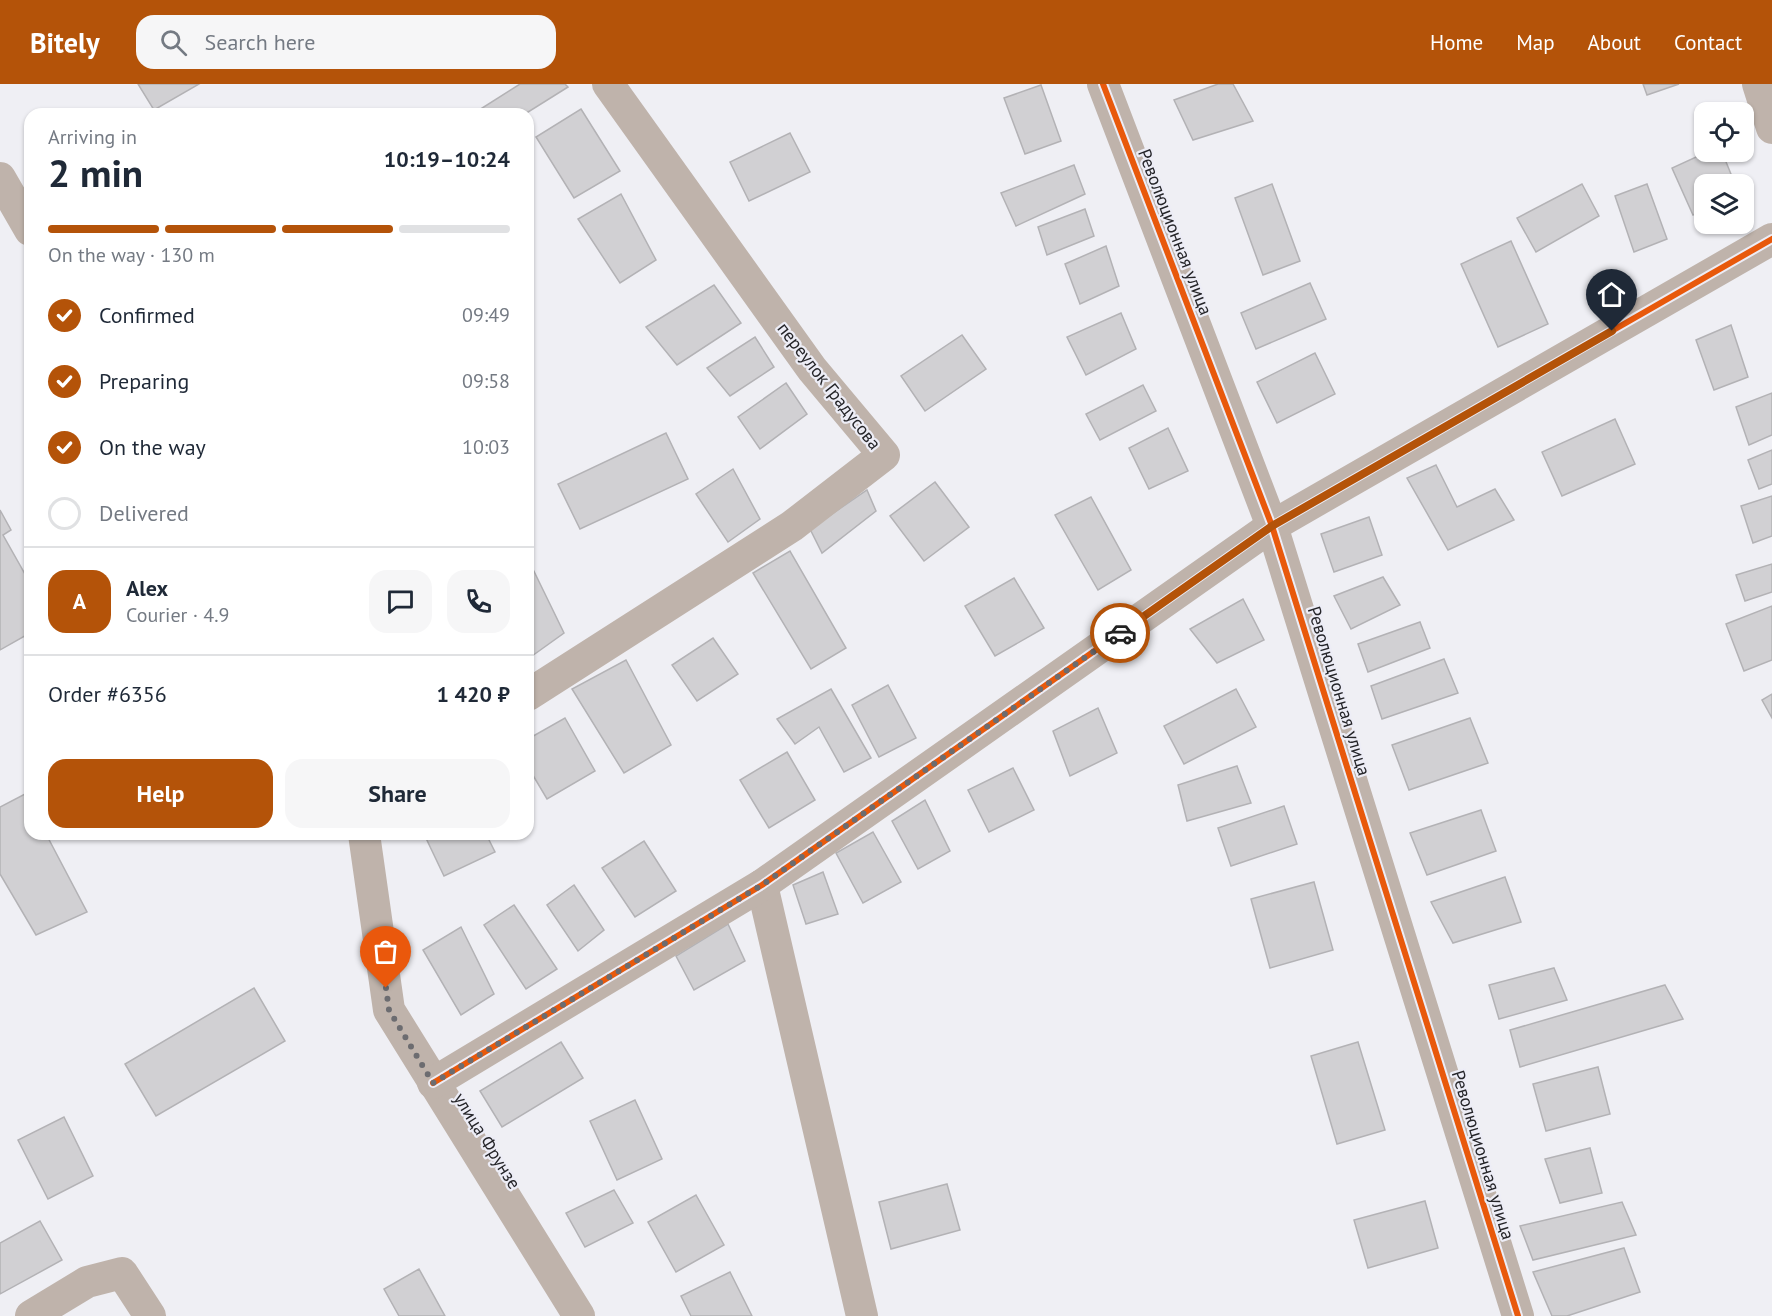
<!DOCTYPE html>
<meta charset="utf-8">
<style>
body{margin:0;font-family:"PT Sans",sans-serif;background:#f6f6f7;color:#1f2937;height:100vh;display:flex;flex-direction:column;font-size:22px;white-space:nowrap}
*{box-sizing:border-box;margin:0}
p{font-size:20px;color:#747a83}
.icon{flex:none;width:33px;height:33px;fill:none;stroke:currentColor;stroke-width:2;stroke-linecap:round;stroke-linejoin:round}
.map{position:relative;flex:1;overflow:hidden}
.side{position:absolute;left:24px;top:24px;width:510px;height:732px;display:flex;flex-direction:column;background:#fff;border-radius:18px;box-shadow:0 2px 4px #0004}
.side>*{flex:none}
.fabs{position:absolute;left:1694px;top:18px;display:grid;gap:12px}
.fabs a{display:grid;place-items:center;width:60px;height:60px;border-radius:12px;background:#fff;box-shadow:0 2px 4px #0004;font-size:30px}
.pin{position:absolute;display:grid;place-items:center;width:51px;height:51px;color:#fff;margin:-62px -26px;border-radius:50% 50% 50% 0;rotate:-45deg;box-shadow:0 0 6px #0007}
.pin .icon{rotate:45deg}
.courier{position:absolute;display:grid;place-items:center;width:60px;height:60px;margin:-30px;border:4px solid #b45309;border-radius:50%;background:#fff;color:#222;box-shadow:0 2px 8px #0007}
.overview em{font-style:normal;font-weight:700}
.overview div{display:flex;flex-direction:column-reverse}
.overview{display:flex;align-items:center;justify-content:space-between;height:102px;padding:0 24px}
h1{font-size:39px;font-weight:700;line-height:45px}
.bar{display:grid;grid-template-columns:repeat(4,1fr);gap:9px 6px;align-content:center;height:72px;padding:0 24px}
.bar i{height:8px;border-radius:4px;background:#e0e1e3}
.bar .selected{background:#b45309}
.bar p{grid-column:span 4}
.line{display:flex;align-items:center;gap:15px;padding:0 24px;border-top:2px solid #e0e1e3}
.line div{flex:1}
.round{display:grid;place-items:center;flex:none;width:63px;height:63px;border-radius:18px;background:#f6f6f7}
ol{padding:0 24px;list-style:none}
li{display:flex;align-items:center;gap:18px;height:66px}
li p{margin-inline-start:auto}
li .icon{padding:6px;border-radius:50%;background:#b45309;color:#fff;stroke-width:4}
li:last-child{color:#747a83}
li i{width:33px;height:33px;border:3px solid #e0e1e3;border-radius:50%}
.primary-button{display:flex;gap:12px;margin-top:auto;padding:12px 24px}
.primary-button a{flex:1;height:69px;border-radius:18px;background:#b45309;color:#fff;font-size:24px;font-weight:700;line-height:69px;text-align:center}
.primary-button a+a{background:#f6f6f7;color:#1f2937}
header{display:flex;align-items:center;gap:36px;box-sizing:border-box;height:84px;padding:0 30px;background:#b45309;color:#fff}
header strong{font-size:28px}
nav{display:flex;gap:33px;margin-inline-start:auto;font-size:21px}
.search{width:420px;height:54px;background:#f6f6f7;display:flex;align-items:center;gap:15px;box-sizing:border-box;padding:0 21px;border-radius:18px;color:#747a83;font-size:22px}
.map>svg:first-child{display:block}
.building{fill:#d1d0d3;stroke:#b3b2b5;stroke-width:1.5}
.lines{fill:none;stroke-linecap:round;stroke-linejoin:round}
.minor{stroke:#bfb3ab;stroke-width:32}
.cycleway-casing{stroke:#ededf6;stroke-width:10}
.cycleway{stroke:#e8590c;stroke-width:6}
.done{stroke:#6c6c70;stroke-width:6;stroke-dasharray:0 10.8}
.route{stroke:#b45309;stroke-width:8}
.labels{text-anchor:middle;stroke-width:4.5;stroke-linejoin:round;paint-order:stroke}
.street-label{font-size:18px;fill:#252529;stroke:#ededf6}
</style>
<header>
<strong>Bitely</strong>
<div class="search"><svg class="icon" aria-label="search" viewBox="0 0 24 24"><circle cx="10" cy="10" r="6"/><path d="M15 15l6 6"/></svg>Search here</div>
<nav><a>Home</a><a>Map</a><a>About</a><a>Contact</a></nav>
</header>
<div class="map">
<svg width="1772" height="1232" viewBox="0 0 1772 1232">
<rect width="100%" height="100%" fill="#efeff4"/>
<!-- building -->
<g class="building">
<polygon points="138,0 199,0 154,26"/>
<polygon points="520,0 565,0 568,3 525,30 482,30 479,26"/>
<polygon points="1218,0 1233,0 1253,37 1193,56 1174,16"/>
<polygon points="1643,0 1679,0 1647,11"/>
<polygon points="1041,1 1061,57 1025,70 1004,14"/>
<polygon points="581,25 620,87 574,114 536,53"/>
<polygon points="790,49 810,88 749,117 730,78"/>
<polygon points="1707,68 1722,68 1735,100 1704,100 1704,126 1693,131 1672,84"/>
<polygon points="1074,81 1085,110 1016,142 1001,109"/>
<polygon points="1272,100 1300,177 1263,191 1235,114"/>
<polygon points="1582,100 1599,132 1536,168 1517,134"/>
<polygon points="1647,100 1667,155 1634,168 1615,112"/>
<polygon points="621,110 656,176 620,199 578,135"/>
<polygon points="1085,125 1094,152 1047,171 1038,143"/>
<polygon points="1511,157 1548,240 1498,263 1461,180"/>
<polygon points="1106,162 1119,202 1080,220 1065,180"/>
<polygon points="1310,199 1326,235 1256,265 1241,229"/>
<polygon points="714,201 741,239 677,281 646,243"/>
<polygon points="1121,229 1136,265 1086,291 1067,253"/>
<polygon points="1731,241 1748,293 1714,306 1696,256"/>
<polygon points="962,251 986,285 925,327 901,292"/>
<polygon points="755,253 774,283 730,312 707,284"/>
<polygon points="1315,269 1335,310 1277,339 1257,298"/>
<polygon points="786,299 807,330 760,365 738,333"/>
<polygon points="1143,301 1156,327 1100,356 1086,330"/>
<polygon points="1772,309 1772,351 1749,361 1736,323"/>
<polygon points="1615,335 1635,380 1562,412 1542,368"/>
<polygon points="1168,344 1188,387 1149,405 1129,364"/>
<polygon points="666,349 688,395 580,445 558,400"/>
<polygon points="1772,366 1772,400 1759,405 1748,376"/>
<polygon points="1436,381 1457,423 1495,405 1514,436 1448,466 1407,394"/>
<polygon points="733,385 760,435 728,458 696,410"/>
<polygon points="935,398 969,443 924,477 890,432"/>
<polygon points="867,406 876,427 822,469 810,445"/>
<polygon points="1772,412 1772,452 1753,459 1741,422"/>
<polygon points="1091,413 1131,486 1098,506 1055,431"/>
<polygon points="0,426 11,446 3,451 30,499 30,549 0,566"/>
<polygon points="1369,433 1382,471 1334,488 1321,450"/>
<polygon points="790,467 846,564 811,585 753,489"/>
<polygon points="528,475 564,549 532,572 528,565"/>
<polygon points="1772,480 1772,508 1745,517 1736,491"/>
<polygon points="1383,493 1400,521 1351,545 1334,512"/>
<polygon points="1014,494 1044,544 995,572 965,522"/>
<polygon points="1243,515 1264,556 1217,579 1190,545"/>
<polygon points="1772,522 1772,576 1744,587 1726,540"/>
<polygon points="1420,538 1430,564 1368,588 1358,560"/>
<polygon points="713,554 738,590 697,617 672,581"/>
<polygon points="1444,575 1458,609 1382,635 1371,602"/>
<polygon points="626,576 671,661 624,689 572,605"/>
<polygon points="888,601 916,654 879,673 852,621"/>
<polygon points="831,605 871,674 844,688 819,643 795,660 777,635"/>
<polygon points="1236,605 1256,643 1184,680 1164,642"/>
<polygon points="1772,610 1772,634 1762,616"/>
<polygon points="1098,624 1117,669 1070,692 1053,647"/>
<polygon points="565,634 595,687 547,715 528,683 528,655"/>
<polygon points="1470,634 1488,679 1409,706 1392,661"/>
<polygon points="787,668 815,716 769,744 740,696"/>
<polygon points="1237,682 1251,719 1187,737 1178,701"/>
<polygon points="1013,684 1034,726 989,748 968,706"/>
<polygon points="25,710 30,720 30,750 46,750 87,828 36,851 0,790 0,723"/>
<polygon points="925,716 950,767 918,785 892,737"/>
<polygon points="1284,722 1297,760 1231,782 1218,744"/>
<polygon points="1481,726 1496,767 1427,791 1410,749"/>
<polygon points="873,748 901,798 863,819 836,769"/>
<polygon points="424,750 486,750 495,768 444,792"/>
<polygon points="644,757 676,807 635,833 602,784"/>
<polygon points="823,788 838,830 806,840 793,801"/>
<polygon points="1505,793 1521,838 1453,859 1431,818"/>
<polygon points="1314,798 1333,866 1270,884 1251,815"/>
<polygon points="574,801 604,846 578,867 547,821"/>
<polygon points="514,821 557,885 526,905 484,841"/>
<polygon points="728,840 745,877 694,906 676,872"/>
<polygon points="461,843 494,910 461,931 423,866"/>
<polygon points="1554,884 1567,916 1499,935 1489,901"/>
<polygon points="1665,901 1683,935 1520,983 1510,946"/>
<polygon points="254,904 285,957 156,1032 125,980"/>
<polygon points="561,958 583,994 502,1043 480,1007"/>
<polygon points="1358,958 1385,1046 1337,1060 1311,972"/>
<polygon points="1598,983 1610,1030 1546,1047 1533,1000"/>
<polygon points="635,1016 662,1075 617,1096 590,1037"/>
<polygon points="64,1033 93,1092 48,1115 18,1056"/>
<polygon points="1590,1064 1602,1109 1560,1119 1545,1075"/>
<polygon points="947,1100 960,1146 891,1165 879,1118"/>
<polygon points="614,1106 633,1139 585,1163 566,1129"/>
<polygon points="696,1111 724,1161 676,1188 648,1138"/>
<polygon points="1425,1117 1438,1164 1368,1184 1354,1136"/>
<polygon points="1622,1118 1636,1151 1533,1176 1520,1142"/>
<polygon points="40,1137 62,1176 0,1210 0,1159"/>
<polygon points="1624,1164 1640,1208 1567,1232 1552,1232 1533,1188"/>
<polygon points="419,1185 445,1232 399,1232 384,1205"/>
<polygon points="730,1188 752,1232 691,1232 681,1212"/>
</g>
<g class="lines">
<!-- minor -->
<g class="minor">
<polyline points="1103,0 1272,442 1518,1232"/>
<polyline points="1758,0 1772,44"/>
<polyline points="0,94 30,146"/>
<polyline points="528,611 792,442 884,371 812,285 608,0"/>
<polyline points="364,750 389,926 579,1232"/>
<polyline points="762,801 862,1232"/>
<polyline points="433,999 762,801 1272,442 1772,155"/>
<polyline points="31,1232 87,1198 122,1189 150,1232"/>
</g>
<defs>
<g id="cycleway">
<polyline points="1103,0 1272,442 1518,1232"/>
<polyline points="433,999 762,801 1272,442 1772,155"/>
</g>
</defs>
<!-- cycleway casing -->
<use href="#cycleway" class="cycleway-casing"/>
<!-- cycleway -->
<use href="#cycleway" class="cycleway"/>
</g>
<g class="lines">
<!-- done -->
<polyline class="done" points="386,904 389,926 433,999 762,801 1120,549"/>
<!-- route -->
<polyline class="route" points="1120,549 1272,442 1612,247"/>
</g>
<g class="labels">
<!-- street labels -->
<g class="street-label">
<text transform="translate(1175 148) rotate(69)" y="6">Революционная улица</text>
<text transform="translate(829 302) rotate(52)" y="6">переулок Градусова</text>
<text transform="translate(1339 607) rotate(73)" y="6">Революционная улица</text>
<text transform="translate(487 1057) rotate(58)" y="6">улица Фрунзе</text>
<text transform="translate(1483 1071) rotate(73)" y="6">Революционная улица</text>
</g>
</g>
</svg>
<div class="fabs">
<a><svg class="icon" aria-label="locate" viewBox="0 0 24 24"><circle cx="12" cy="12" r="6"/><path d="M12 2v4M12 18v4M2 12h4M18 12h4"/></svg></a>
<a><svg class="icon" aria-label="layers" viewBox="0 0 24 24"><path d="M12 4l9 5-9 5-9-5zM3 14l9 5 9-5"/></svg></a>
</div>
<div class="pin" style="left:386px;top:904px;background:#ea580c"><svg class="icon" aria-label="bag" viewBox="0 0 24 24"><path d="M5 8h14l-1 12H6zM9 8a3 3 0 0 1 6 0"/></svg></div>
<div class="pin" style="left:1612px;top:247px;background:#1f2937"><svg class="icon" aria-label="home" viewBox="0 0 24 24"><path d="M3 11l9-7 9 7M6 9v11h12V9"/></svg></div>
<div class="courier" style="left:1120px;top:549px"><svg class="icon" aria-label="car" viewBox="0 0 24 24"><path d="M5 17H2v-5l4-1 3-4h7l3 4 3 1v5h-3M9 17h6M6 11h13"/><circle cx="7" cy="17" r="2"/><circle cx="17" cy="17" r="2"/></svg></div>
<section class="side">
<div class="overview"><div><h1>2 min</h1><p>Arriving in</p></div><em>10:19–10:24</em></div>
<div class="bar"><i class="selected"></i><i class="selected"></i><i class="selected"></i><i></i><p>On the way · 130 m</p></div>
<ol>
<li><svg class="icon" aria-label="check" viewBox="0 0 24 24"><path d="M5 12l5 5 9-10"/></svg>Confirmed<p>09:49</p></li>
<li><svg class="icon" aria-label="check" viewBox="0 0 24 24"><path d="M5 12l5 5 9-10"/></svg>Preparing<p>09:58</p></li>
<li><svg class="icon" aria-label="check" viewBox="0 0 24 24"><path d="M5 12l5 5 9-10"/></svg>On the way<p>10:03</p></li>
<li><i></i>Delivered</li>
</ol>
<div class="line" style="height:108px"><b class="round" style="background:#b45309;color:#fff">A</b><div><b>Alex</b><p>Courier · 4.9</p></div><a class="round"><svg class="icon" aria-label="chat" viewBox="0 0 24 24"><path d="M4 5h16v11H9l-5 4z"/></svg></a><a class="round"><svg class="icon" aria-label="phone" viewBox="0 0 24 24"><path d="M5 4h4l2 5-3 2q2 4 5 5l2-3 5 2v4C11 20 4 13 5 4z"/></svg></a></div>
<div class="line" style="height:78px"><div>Order #6356</div><b>1 420 ₽</b></div>
<div class="primary-button"><a>Help</a><a>Share</a></div>
</section>
</div>
